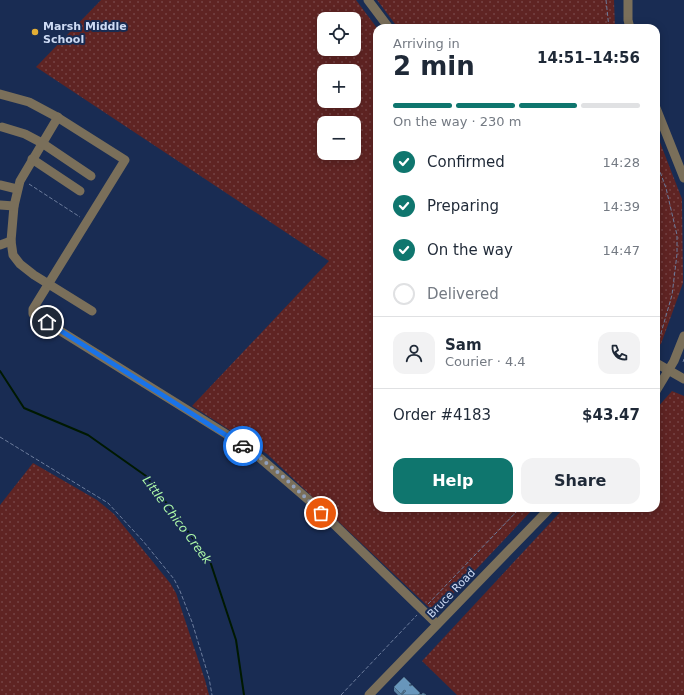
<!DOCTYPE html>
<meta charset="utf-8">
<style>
body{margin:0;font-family:"DejaVu Sans",sans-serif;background:#f2f2f3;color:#1f2937;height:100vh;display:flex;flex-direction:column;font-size:15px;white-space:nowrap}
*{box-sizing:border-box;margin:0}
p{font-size:13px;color:#747a83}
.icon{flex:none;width:22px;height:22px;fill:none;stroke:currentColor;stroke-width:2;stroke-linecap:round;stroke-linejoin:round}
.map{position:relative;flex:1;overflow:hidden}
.sheet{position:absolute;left:373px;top:24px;width:287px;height:488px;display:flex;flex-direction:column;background:#fff;border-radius:12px;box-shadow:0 2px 10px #0003}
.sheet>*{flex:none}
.controls{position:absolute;left:317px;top:12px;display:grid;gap:8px}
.controls a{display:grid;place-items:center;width:44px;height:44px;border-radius:8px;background:#fff;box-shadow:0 2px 10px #0003;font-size:20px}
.pin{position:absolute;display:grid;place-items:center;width:34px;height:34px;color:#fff;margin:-17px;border:2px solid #fff;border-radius:50%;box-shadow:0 1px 4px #0007}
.courier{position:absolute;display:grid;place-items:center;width:40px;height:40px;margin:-20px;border:3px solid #1a73e8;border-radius:50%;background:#fff;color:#222;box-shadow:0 1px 5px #0007}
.summary em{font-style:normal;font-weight:700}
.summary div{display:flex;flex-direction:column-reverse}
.summary{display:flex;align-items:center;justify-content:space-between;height:68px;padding:0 20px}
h1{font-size:26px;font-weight:700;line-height:30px}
.bar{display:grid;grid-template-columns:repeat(4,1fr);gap:6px 4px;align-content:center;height:48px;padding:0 20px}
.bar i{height:5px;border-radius:3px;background:#e0e1e3}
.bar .active{background:#0f766e}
.bar p{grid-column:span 4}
.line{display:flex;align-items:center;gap:10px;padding:0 20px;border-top:1px solid #e0e1e3}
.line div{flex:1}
.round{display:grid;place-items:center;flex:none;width:42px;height:42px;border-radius:12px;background:#f2f2f3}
ol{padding:0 20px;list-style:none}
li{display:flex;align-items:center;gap:12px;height:44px}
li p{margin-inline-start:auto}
li .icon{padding:4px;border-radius:50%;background:#0f766e;color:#fff;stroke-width:4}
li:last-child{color:#747a83}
li i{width:22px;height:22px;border:2px solid #e0e1e3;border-radius:50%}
.action{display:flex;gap:8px;margin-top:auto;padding:8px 20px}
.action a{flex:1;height:46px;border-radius:12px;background:#0f766e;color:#fff;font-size:16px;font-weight:700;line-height:46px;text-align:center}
.action a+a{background:#f2f2f3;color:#1f2937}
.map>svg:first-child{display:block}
.grass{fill:url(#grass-dots);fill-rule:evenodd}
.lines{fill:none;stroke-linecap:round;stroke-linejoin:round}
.stream{stroke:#001901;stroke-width:2}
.path{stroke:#6d7d9d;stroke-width:1;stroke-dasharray:4 2;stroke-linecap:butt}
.minor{stroke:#7a6f5a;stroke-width:9}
.wall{fill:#5981a1}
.shaded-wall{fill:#496983}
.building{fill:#6896bb;stroke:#496983}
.done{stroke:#8f9ebc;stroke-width:4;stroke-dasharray:0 7.2}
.route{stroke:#1a73e8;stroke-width:5}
.poi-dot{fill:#e3ae35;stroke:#192c53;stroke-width:1.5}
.labels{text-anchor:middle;stroke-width:4;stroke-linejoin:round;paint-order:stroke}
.poi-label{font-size:11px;font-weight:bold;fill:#cedbf4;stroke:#192c53;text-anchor:start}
.street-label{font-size:11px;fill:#cedbf4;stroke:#192c53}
.water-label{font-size:12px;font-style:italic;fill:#aefaa9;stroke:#192c53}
</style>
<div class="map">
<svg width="684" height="695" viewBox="0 0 684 695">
<defs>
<pattern id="grass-dots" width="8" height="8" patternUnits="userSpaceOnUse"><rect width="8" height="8" fill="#5f2423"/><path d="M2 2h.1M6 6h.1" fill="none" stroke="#754344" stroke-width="1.8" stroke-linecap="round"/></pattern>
</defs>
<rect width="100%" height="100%" fill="#192c53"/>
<!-- grass -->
<g class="grass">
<path d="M101,0H356L377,28V508H534L435,613L267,454L192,406L329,261L36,67ZM324,19H354V49H324ZM324,71H354V101H324ZM324,123H354V153H324Z"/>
<polygon points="377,0 614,0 615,28 398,28"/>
<polygon points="656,132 682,199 683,283 661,344 656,346"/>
<polygon points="672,391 684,396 684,695 457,695 422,661 564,508 656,508 656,409"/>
<polygon points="33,463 97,500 114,514 170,583 176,593 205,680 209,695 0,695 0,505"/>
</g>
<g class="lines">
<!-- stream -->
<polyline class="stream" points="0,371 24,408 88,435 146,476 210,561 236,640 244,695"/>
<!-- path -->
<g class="path">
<polyline points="606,0 609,28"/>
<polyline points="656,161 666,188 677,235 677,254 672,295 657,347"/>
<polyline points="29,184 80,217"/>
<polyline points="683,362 684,359"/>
<polyline points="0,437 108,503 143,541 174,579 180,591 192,622 209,678 212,695"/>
<polyline points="428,604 520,508"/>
<polyline points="341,695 417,615"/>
</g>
<!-- minor -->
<g class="minor">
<polyline points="368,0 389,28"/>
<polyline points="628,0 628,20 630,28"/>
<polyline points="0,94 29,102 57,117 125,160 36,304 33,309 33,314 226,434 260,458 311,502 437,624"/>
<polyline points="656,108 684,178"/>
<polyline points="58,117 20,181 14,206 11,241 13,255 20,264 34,275 92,311"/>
<polyline points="2,127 25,134 42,143 91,176"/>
<polyline points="32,159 80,191"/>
<polyline points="0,185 17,189"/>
<polyline points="0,205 14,206"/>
<polyline points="0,245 11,241"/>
<polyline points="656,363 684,379"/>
<polyline points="656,391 674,361 684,336"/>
<polyline points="369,695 550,508"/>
</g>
</g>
<!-- wall -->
<polygon class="wall" points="411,686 420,694 426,695 398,695 394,691 394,687"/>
<!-- shaded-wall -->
<polygon class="shaded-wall" points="404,690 404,693 403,695 401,695 401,694"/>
<!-- building -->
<g class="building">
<polygon points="404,677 411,684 409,685 410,686 412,685 420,693 418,695 402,695 406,691 404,690 401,694 394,687"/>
<polygon points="423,693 426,695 419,695 420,694 421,695"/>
</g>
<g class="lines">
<!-- done -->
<path class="done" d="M243,446C272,465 297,489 321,513"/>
<!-- route -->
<polyline class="route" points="47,322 243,446"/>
</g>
<!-- markers -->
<circle class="poi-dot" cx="35" cy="32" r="4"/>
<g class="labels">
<!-- poi labels -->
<g class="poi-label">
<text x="43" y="30">Marsh Middle<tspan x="43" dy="13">School</tspan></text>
</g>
<!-- street labels -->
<g class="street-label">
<text transform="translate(451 593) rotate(-46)" y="4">Bruce Road</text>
</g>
<!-- water labels -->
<g class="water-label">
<text transform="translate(177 520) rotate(53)" y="4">Little Chico Creek</text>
</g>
</g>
</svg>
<div class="controls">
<a><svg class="icon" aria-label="locate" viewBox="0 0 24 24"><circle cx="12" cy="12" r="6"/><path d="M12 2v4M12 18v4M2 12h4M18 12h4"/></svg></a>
<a>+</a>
<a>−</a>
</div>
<div class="pin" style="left:321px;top:513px;background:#ea580c"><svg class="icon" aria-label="bag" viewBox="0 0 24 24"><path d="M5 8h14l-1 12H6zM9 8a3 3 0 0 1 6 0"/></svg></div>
<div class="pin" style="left:47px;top:322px;background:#1f2937"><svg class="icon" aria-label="home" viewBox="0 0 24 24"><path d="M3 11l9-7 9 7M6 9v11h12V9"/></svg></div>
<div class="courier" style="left:243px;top:446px"><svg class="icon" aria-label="car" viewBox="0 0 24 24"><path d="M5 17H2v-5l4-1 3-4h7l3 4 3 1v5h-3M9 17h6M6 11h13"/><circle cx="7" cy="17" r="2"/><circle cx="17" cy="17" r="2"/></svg></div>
<section class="sheet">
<div class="summary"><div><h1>2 min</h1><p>Arriving in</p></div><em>14:51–14:56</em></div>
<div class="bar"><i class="active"></i><i class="active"></i><i class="active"></i><i></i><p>On the way · 230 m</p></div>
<ol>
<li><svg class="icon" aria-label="check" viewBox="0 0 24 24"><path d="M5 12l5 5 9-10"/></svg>Confirmed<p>14:28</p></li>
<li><svg class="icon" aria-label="check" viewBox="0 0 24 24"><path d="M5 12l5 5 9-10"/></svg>Preparing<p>14:39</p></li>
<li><svg class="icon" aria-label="check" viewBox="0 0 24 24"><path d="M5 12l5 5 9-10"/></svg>On the way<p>14:47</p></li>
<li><i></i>Delivered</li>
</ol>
<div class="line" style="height:72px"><a class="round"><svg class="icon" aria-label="person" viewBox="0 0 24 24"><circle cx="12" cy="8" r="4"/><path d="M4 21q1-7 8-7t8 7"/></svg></a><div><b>Sam</b><p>Courier · 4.4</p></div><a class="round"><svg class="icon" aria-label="phone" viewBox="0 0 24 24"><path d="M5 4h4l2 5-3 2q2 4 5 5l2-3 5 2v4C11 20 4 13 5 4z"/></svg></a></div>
<div class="line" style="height:52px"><div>Order #4183</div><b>$43.47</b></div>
<div class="action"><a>Help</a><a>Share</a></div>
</section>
</div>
